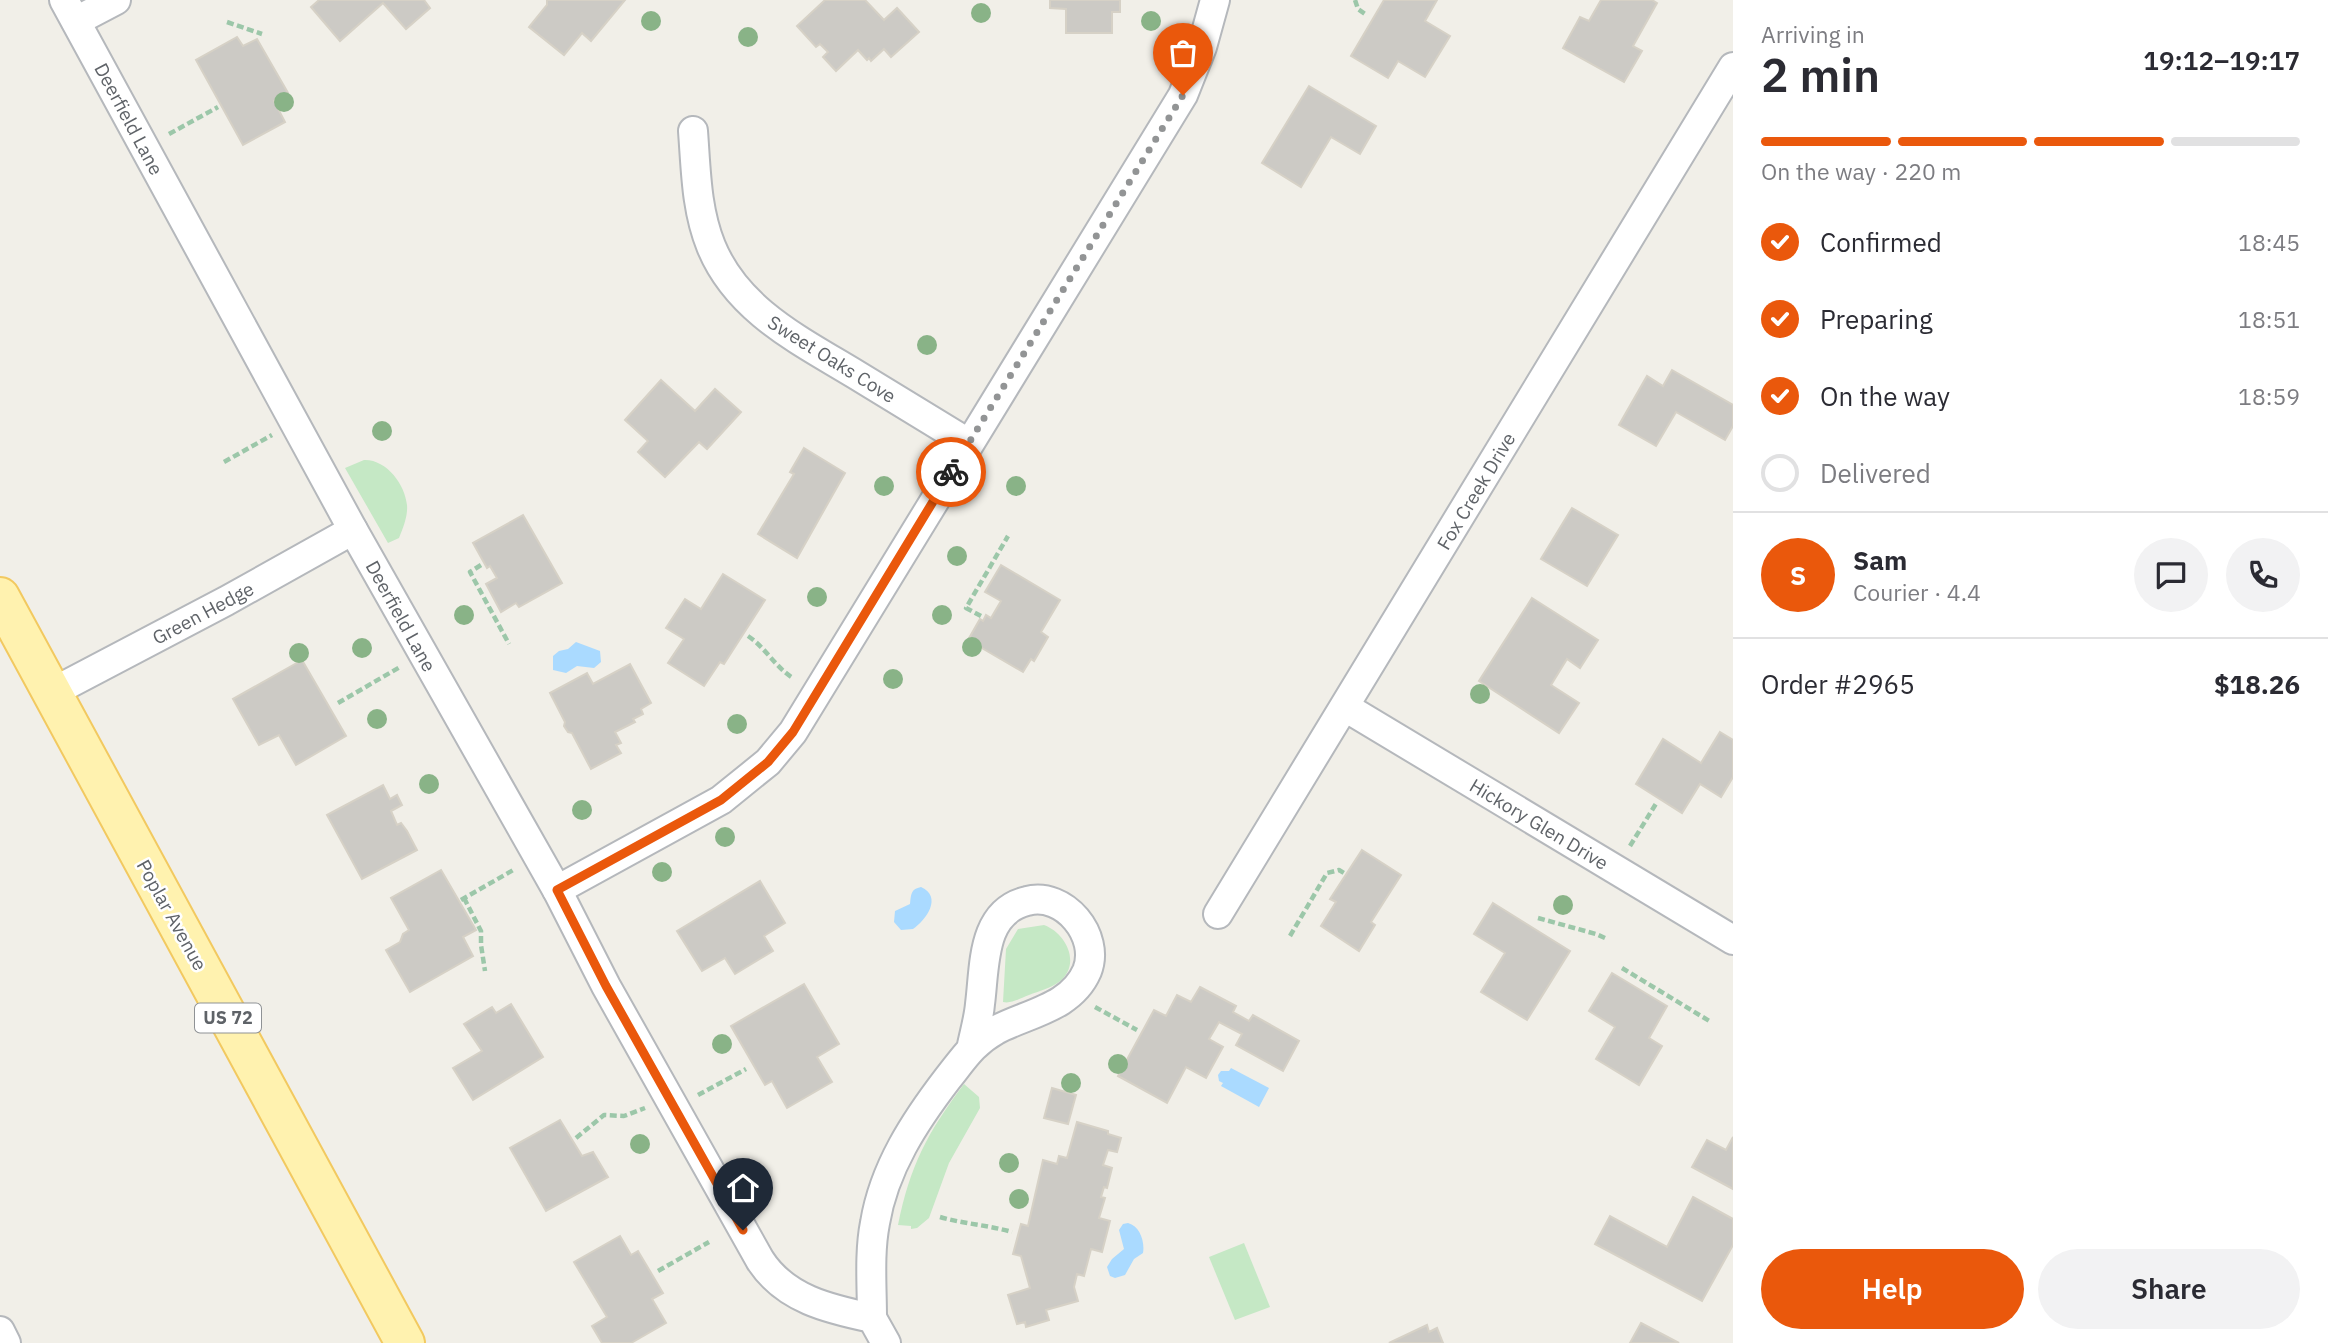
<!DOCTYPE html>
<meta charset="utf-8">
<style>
body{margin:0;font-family:"IBM Plex Sans",sans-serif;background:#f2f2f3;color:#2b2b33;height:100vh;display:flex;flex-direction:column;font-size:26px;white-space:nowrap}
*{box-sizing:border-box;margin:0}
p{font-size:23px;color:#7c7c81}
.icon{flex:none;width:38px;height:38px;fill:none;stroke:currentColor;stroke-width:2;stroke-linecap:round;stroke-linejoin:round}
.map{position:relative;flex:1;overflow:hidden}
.drawer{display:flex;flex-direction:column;background:#fff;width:595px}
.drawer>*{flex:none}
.pin{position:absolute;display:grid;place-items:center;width:60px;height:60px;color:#fff;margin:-72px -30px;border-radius:50% 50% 50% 0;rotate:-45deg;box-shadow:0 0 7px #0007}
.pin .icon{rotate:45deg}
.courier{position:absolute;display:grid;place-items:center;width:70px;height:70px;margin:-35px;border:5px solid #ea580c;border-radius:50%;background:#fff;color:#222;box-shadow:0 2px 9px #0007}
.head em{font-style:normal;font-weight:600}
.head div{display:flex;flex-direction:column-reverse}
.head{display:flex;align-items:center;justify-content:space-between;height:119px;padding:0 28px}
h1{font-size:46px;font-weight:600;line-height:52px}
.bar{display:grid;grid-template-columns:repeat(4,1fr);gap:10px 7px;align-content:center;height:84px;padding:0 28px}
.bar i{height:9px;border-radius:5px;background:#e1e1e2}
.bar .selected{background:#ea580c}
.bar p{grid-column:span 4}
.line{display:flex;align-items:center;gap:18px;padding:0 28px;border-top:2px solid #e1e1e2}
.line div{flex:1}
.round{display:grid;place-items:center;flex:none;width:74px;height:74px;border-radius:37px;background:#f2f2f3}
ol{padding:0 28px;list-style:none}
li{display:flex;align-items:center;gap:21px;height:77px}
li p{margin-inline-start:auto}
li .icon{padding:7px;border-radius:50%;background:#ea580c;color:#fff;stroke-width:4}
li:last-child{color:#7c7c81}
li i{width:38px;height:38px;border:4px solid #e1e1e2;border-radius:50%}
.cta{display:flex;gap:14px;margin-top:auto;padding:14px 28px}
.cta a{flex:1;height:80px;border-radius:42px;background:#ea580c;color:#fff;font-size:28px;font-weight:600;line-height:80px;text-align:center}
.cta a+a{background:#f2f2f3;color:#2b2b33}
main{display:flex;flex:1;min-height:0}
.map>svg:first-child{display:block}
.green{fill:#c5e8c5}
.water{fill:#aadaff}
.building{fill:#cccac5;stroke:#d6d1c6;stroke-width:2}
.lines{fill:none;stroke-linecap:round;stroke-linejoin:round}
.minor-casing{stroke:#b5b8bc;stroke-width:32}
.primary-casing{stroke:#f2c960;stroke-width:42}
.path{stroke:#9cc7a9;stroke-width:4.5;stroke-dasharray:7 3.5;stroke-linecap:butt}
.minor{stroke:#fff;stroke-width:28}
.primary{stroke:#fff2af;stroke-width:38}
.tree{fill:#89b387}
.done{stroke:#929495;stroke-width:7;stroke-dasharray:0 12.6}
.route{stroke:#ea580c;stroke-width:9}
.labels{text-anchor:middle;stroke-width:5;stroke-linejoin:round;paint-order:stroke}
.shield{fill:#fff;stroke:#8f9295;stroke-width:2}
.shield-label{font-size:18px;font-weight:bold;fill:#5f6368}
.street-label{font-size:19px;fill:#5f6368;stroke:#fff}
</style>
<main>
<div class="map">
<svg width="1733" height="1343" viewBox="0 0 1733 1343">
<rect width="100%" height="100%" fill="#f1efe8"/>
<!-- green -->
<g class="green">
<path d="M364,460C386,459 405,484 407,505C408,516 403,528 399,538L388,543L345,468Z"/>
<path d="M1044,925C1066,933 1082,964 1059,982C1051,988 1039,991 1029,995C1020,998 1012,1004 1003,1002L1006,949L1018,929Z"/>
<path d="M964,1084L979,1097L980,1108L949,1163L929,1218L917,1228L911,1229V1226L898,1225C910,1166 927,1133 964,1084Z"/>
<polygon points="1244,1243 1270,1307 1235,1320 1209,1257"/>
</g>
<!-- water -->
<g class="water">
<polygon points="576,642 600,651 601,662 594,668 577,666 566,673 553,670 553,656 559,651 568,649"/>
<path d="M921,887C943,897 926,920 913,929L901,930L894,922L895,911L910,904C911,894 911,889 921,887Z"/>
<polygon points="1231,1068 1269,1088 1259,1107 1221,1086 1223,1083 1219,1081 1218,1075 1221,1071 1229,1071"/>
<path d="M1128,1223C1140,1226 1145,1242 1143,1253L1134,1259L1125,1275L1115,1278L1110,1276L1107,1267L1112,1259L1124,1249L1119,1230L1123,1224Z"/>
</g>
<!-- building -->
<g class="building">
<polygon points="319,0 424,0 430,8 406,29 383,3 340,41 311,7"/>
<polygon points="547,0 625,0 591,41 582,33 564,55 529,27 547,5"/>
<polygon points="825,0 865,0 884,20 897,8 919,32 891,57 884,49 871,61 869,58 867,60 858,50 836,71 823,57 828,52 820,44 816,47 797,26"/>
<polygon points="1050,0 1120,0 1120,12 1112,12 1112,33 1066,33 1066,9 1050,8"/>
<polygon points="1384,0 1437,0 1425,21 1450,36 1425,77 1398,61 1388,78 1351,56"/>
<polygon points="1601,0 1652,0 1657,3 1633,46 1642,51 1624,82 1563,48 1580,17 1589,21"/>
<polygon points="237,37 243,46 257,39 288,93 274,101 285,122 243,145 196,60"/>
<polygon points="1309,86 1376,126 1360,154 1331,137 1301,187 1262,163"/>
<polygon points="1672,370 1733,405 1733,426 1725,440 1676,412 1656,446 1619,425 1647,376 1663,386"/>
<polygon points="661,380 695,411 715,389 741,412 707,449 699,442 665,477 638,452 648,441 625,420"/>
<polygon points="804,448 845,473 797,558 758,534 794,474 790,472"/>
<polygon points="1572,508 1618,535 1587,586 1541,559"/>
<polygon points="523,515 562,583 519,607 516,603 501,612 486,584 497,578 490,566 487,568 473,543"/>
<polygon points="1001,565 1060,600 1041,632 1048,637 1034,661 1031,659 1023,672 968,640 980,619 983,621 986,615 991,618 1001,601 985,592"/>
<polygon points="723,574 765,600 724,664 720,662 704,686 668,663 684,639 666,628 685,599 701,609"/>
<polygon points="1532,598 1598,640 1580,668 1567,659 1551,685 1579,703 1559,733 1479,681"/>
<polygon points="302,660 346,736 296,765 279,735 259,745 233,699"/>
<polygon points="630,664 651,703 641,709 643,714 633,719 635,722 615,732 621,743 616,745 621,753 591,769 572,733 568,732 564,726 565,722 550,693 587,673 593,684"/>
<polygon points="1720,732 1733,740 1733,777 1721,797 1700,784 1682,813 1636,784 1663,739 1701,763"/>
<polygon points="383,785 390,799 397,795 402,805 391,811 397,825 401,823 407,831 417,850 362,879 327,815"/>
<polygon points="1362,850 1401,875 1371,922 1375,925 1359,951 1321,926 1336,902 1330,899"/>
<polygon points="441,870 476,930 463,937 473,956 410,992 386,950 400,942 403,934 409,930 391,898"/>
<polygon points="760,881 785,923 764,936 773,951 735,974 725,958 702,971 677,931"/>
<polygon points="1493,903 1570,951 1527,1020 1481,992 1505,953 1474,934"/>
<polygon points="1612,973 1667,1006 1649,1038 1662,1046 1639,1085 1596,1059 1615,1027 1589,1011"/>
<polygon points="804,984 839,1044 817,1057 832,1082 787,1108 772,1081 765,1085 731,1026"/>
<polygon points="1200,987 1236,1006 1233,1012 1249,1021 1253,1015 1299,1041 1283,1071 1236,1045 1242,1034 1219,1022 1209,1039 1223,1047 1206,1078 1186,1067 1167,1103 1118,1076 1154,1010 1166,1016 1177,995 1191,1002"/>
<polygon points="511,1004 543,1057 473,1100 453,1068 482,1051 464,1024 492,1007 496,1013"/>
<polygon points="1052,1088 1076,1095 1068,1124 1044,1118"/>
<polygon points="560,1120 582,1156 593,1152 608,1177 546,1211 510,1148"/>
<polygon points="1077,1122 1108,1131 1108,1134 1121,1138 1117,1152 1108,1150 1103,1165 1112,1168 1107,1188 1104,1187 1101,1197 1105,1198 1099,1218 1110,1221 1102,1252 1091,1249 1084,1276 1077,1274 1074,1287 1078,1301 1046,1310 1049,1320 1026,1327 1025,1322 1017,1324 1008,1295 1030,1288 1021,1256 1013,1254 1021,1224 1028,1226 1043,1160 1057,1164 1059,1156 1067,1158"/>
<polygon points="1733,1137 1733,1189 1692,1167 1707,1140 1726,1150"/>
<polygon points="1693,1197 1733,1219 1733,1245 1702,1301 1595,1244 1610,1216 1667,1247"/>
<polygon points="620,1236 631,1255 638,1251 663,1293 652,1299 666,1323 631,1343 602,1343 592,1326 607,1317 574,1262"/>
<polygon points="1641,1323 1679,1343 1630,1343"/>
<polygon points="1427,1325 1429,1332 1437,1328 1443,1343 1389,1343"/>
</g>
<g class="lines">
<defs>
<g id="minor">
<path d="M64,0L353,530L557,890L606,986L760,1260C785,1299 829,1309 872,1318L886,1343"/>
<polyline points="76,21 116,0"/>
<path d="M693,131C696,170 696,209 711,246C737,310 799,340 855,374C893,397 930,420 968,443"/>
<polyline points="51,693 226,601 353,530"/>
<polyline points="1345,707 1733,940"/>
<polyline points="557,890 721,800 768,762 793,732 1183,95 1202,47 1215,0"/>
<polyline points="1218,914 1733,67"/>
<path d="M872,1318C872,1287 869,1253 875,1223C884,1168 915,1121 948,1078C964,1058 973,1043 996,1030C1028,1013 1071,1008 1087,971C1101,936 1064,891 1027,901C981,912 985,966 980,1004C979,1017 975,1031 972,1045"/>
<polyline points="0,1331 6,1343"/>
</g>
<polyline id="primary" points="0,597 405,1343"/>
</defs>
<!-- minor casing -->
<use href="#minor" class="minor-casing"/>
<!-- primary casing -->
<use href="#primary" class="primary-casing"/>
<!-- path -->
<g class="path">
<polyline points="1355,0 1358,9 1365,14"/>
<polyline points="227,22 262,34"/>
<polyline points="169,134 218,107"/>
<polyline points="224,462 272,435"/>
<polyline points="481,565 470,572 509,644"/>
<polyline points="981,616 966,608 1008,536"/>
<path d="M748,636C766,648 775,667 793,678"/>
<polyline points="338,703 400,667"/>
<polyline points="1630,846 1657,802"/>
<polyline points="464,898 481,931 481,945 485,971"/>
<polyline points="461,900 515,869"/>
<polyline points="1538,918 1596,934 1605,938"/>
<polyline points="1290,936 1327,873 1339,870 1344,873"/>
<polyline points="1622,968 1711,1022"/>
<polyline points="1095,1007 1137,1030"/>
<polyline points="698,1095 746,1069"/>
<polyline points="576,1138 604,1115 624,1116 645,1108"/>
<path d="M940,1217C964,1224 988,1225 1012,1232"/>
<polyline points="658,1271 709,1242"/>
</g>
<!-- minor -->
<use href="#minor" class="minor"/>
<!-- primary -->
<use href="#primary" class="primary"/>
</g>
<!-- trees -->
<g class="tree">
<circle cx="981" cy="13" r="10"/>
<circle cx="651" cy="21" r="10"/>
<circle cx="1151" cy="21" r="10"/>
<circle cx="748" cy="37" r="10"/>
<circle cx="284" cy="102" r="10"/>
<circle cx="927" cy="345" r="10"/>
<circle cx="382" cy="431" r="10"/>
<circle cx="884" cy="486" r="10"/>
<circle cx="1016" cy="486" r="10"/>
<circle cx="957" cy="556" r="10"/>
<circle cx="817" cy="597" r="10"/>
<circle cx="464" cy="615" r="10"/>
<circle cx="942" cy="615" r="10"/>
<circle cx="972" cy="647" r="10"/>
<circle cx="362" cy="648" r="10"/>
<circle cx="299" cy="653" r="10"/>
<circle cx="893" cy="679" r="10"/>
<circle cx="1480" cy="694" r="10"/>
<circle cx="377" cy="719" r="10"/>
<circle cx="737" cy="724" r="10"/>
<circle cx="429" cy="784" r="10"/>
<circle cx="582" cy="810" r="10"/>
<circle cx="725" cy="837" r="10"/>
<circle cx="662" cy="872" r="10"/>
<circle cx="1563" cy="905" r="10"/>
<circle cx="722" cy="1044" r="10"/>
<circle cx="1118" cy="1064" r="10"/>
<circle cx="1071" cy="1083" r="10"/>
<circle cx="640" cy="1144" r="10"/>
<circle cx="1009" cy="1163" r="10"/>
<circle cx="1019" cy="1199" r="10"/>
</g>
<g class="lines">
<!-- done -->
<polyline class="done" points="951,472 1183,95"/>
<!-- route -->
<polyline class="route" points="743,1230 606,986 557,890 721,800 768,762 793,732 951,472"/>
</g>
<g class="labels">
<!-- shield labels -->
<rect class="shield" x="195" y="1003.5" width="66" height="29" rx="5"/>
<g class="shield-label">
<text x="228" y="1024">US 72</text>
</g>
<!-- street labels -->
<g class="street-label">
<text transform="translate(129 119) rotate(62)" y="7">Deerfield Lane</text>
<text transform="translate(832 359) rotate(32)" y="7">Sweet Oaks Cove</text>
<text transform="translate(1476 491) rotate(-59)" y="7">Fox Creek Drive</text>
<text transform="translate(203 613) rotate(-28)" y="7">Green Hedge</text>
<text transform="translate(401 616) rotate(61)" y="7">Deerfield Lane</text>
<text transform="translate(1539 824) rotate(31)" y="7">Hickory Glen Drive</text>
<text transform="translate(172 915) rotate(61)" y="7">Poplar Avenue</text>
</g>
</g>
</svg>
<div class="pin" style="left:1183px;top:95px;background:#ea580c"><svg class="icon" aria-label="bag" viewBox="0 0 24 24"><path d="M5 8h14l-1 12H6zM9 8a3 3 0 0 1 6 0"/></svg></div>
<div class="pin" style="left:743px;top:1230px;background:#1f2937"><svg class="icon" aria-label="home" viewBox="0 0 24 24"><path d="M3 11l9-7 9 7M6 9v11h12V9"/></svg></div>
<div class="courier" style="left:951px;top:472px"><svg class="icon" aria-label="bike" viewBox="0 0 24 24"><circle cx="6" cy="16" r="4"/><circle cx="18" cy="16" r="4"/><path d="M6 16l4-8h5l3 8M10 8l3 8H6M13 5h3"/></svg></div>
</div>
<section class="drawer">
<div class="head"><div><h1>2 min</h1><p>Arriving in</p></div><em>19:12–19:17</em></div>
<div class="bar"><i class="selected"></i><i class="selected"></i><i class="selected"></i><i></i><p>On the way · 220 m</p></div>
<ol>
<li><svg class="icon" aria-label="check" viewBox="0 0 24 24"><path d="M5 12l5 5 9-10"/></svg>Confirmed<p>18:45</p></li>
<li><svg class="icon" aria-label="check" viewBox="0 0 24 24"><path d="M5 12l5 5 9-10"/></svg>Preparing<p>18:51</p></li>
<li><svg class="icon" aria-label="check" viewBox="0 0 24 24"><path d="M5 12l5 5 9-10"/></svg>On the way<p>18:59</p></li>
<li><i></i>Delivered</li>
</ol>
<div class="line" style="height:126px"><b class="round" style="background:#ea580c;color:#fff">S</b><div><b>Sam</b><p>Courier · 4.4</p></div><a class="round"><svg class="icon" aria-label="chat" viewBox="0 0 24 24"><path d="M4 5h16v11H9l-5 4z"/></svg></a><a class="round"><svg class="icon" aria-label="phone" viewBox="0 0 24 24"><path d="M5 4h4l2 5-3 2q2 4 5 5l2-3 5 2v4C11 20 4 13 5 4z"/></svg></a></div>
<div class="line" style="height:91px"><div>Order #2965</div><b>$18.26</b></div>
<div class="cta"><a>Help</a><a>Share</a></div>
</section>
</main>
